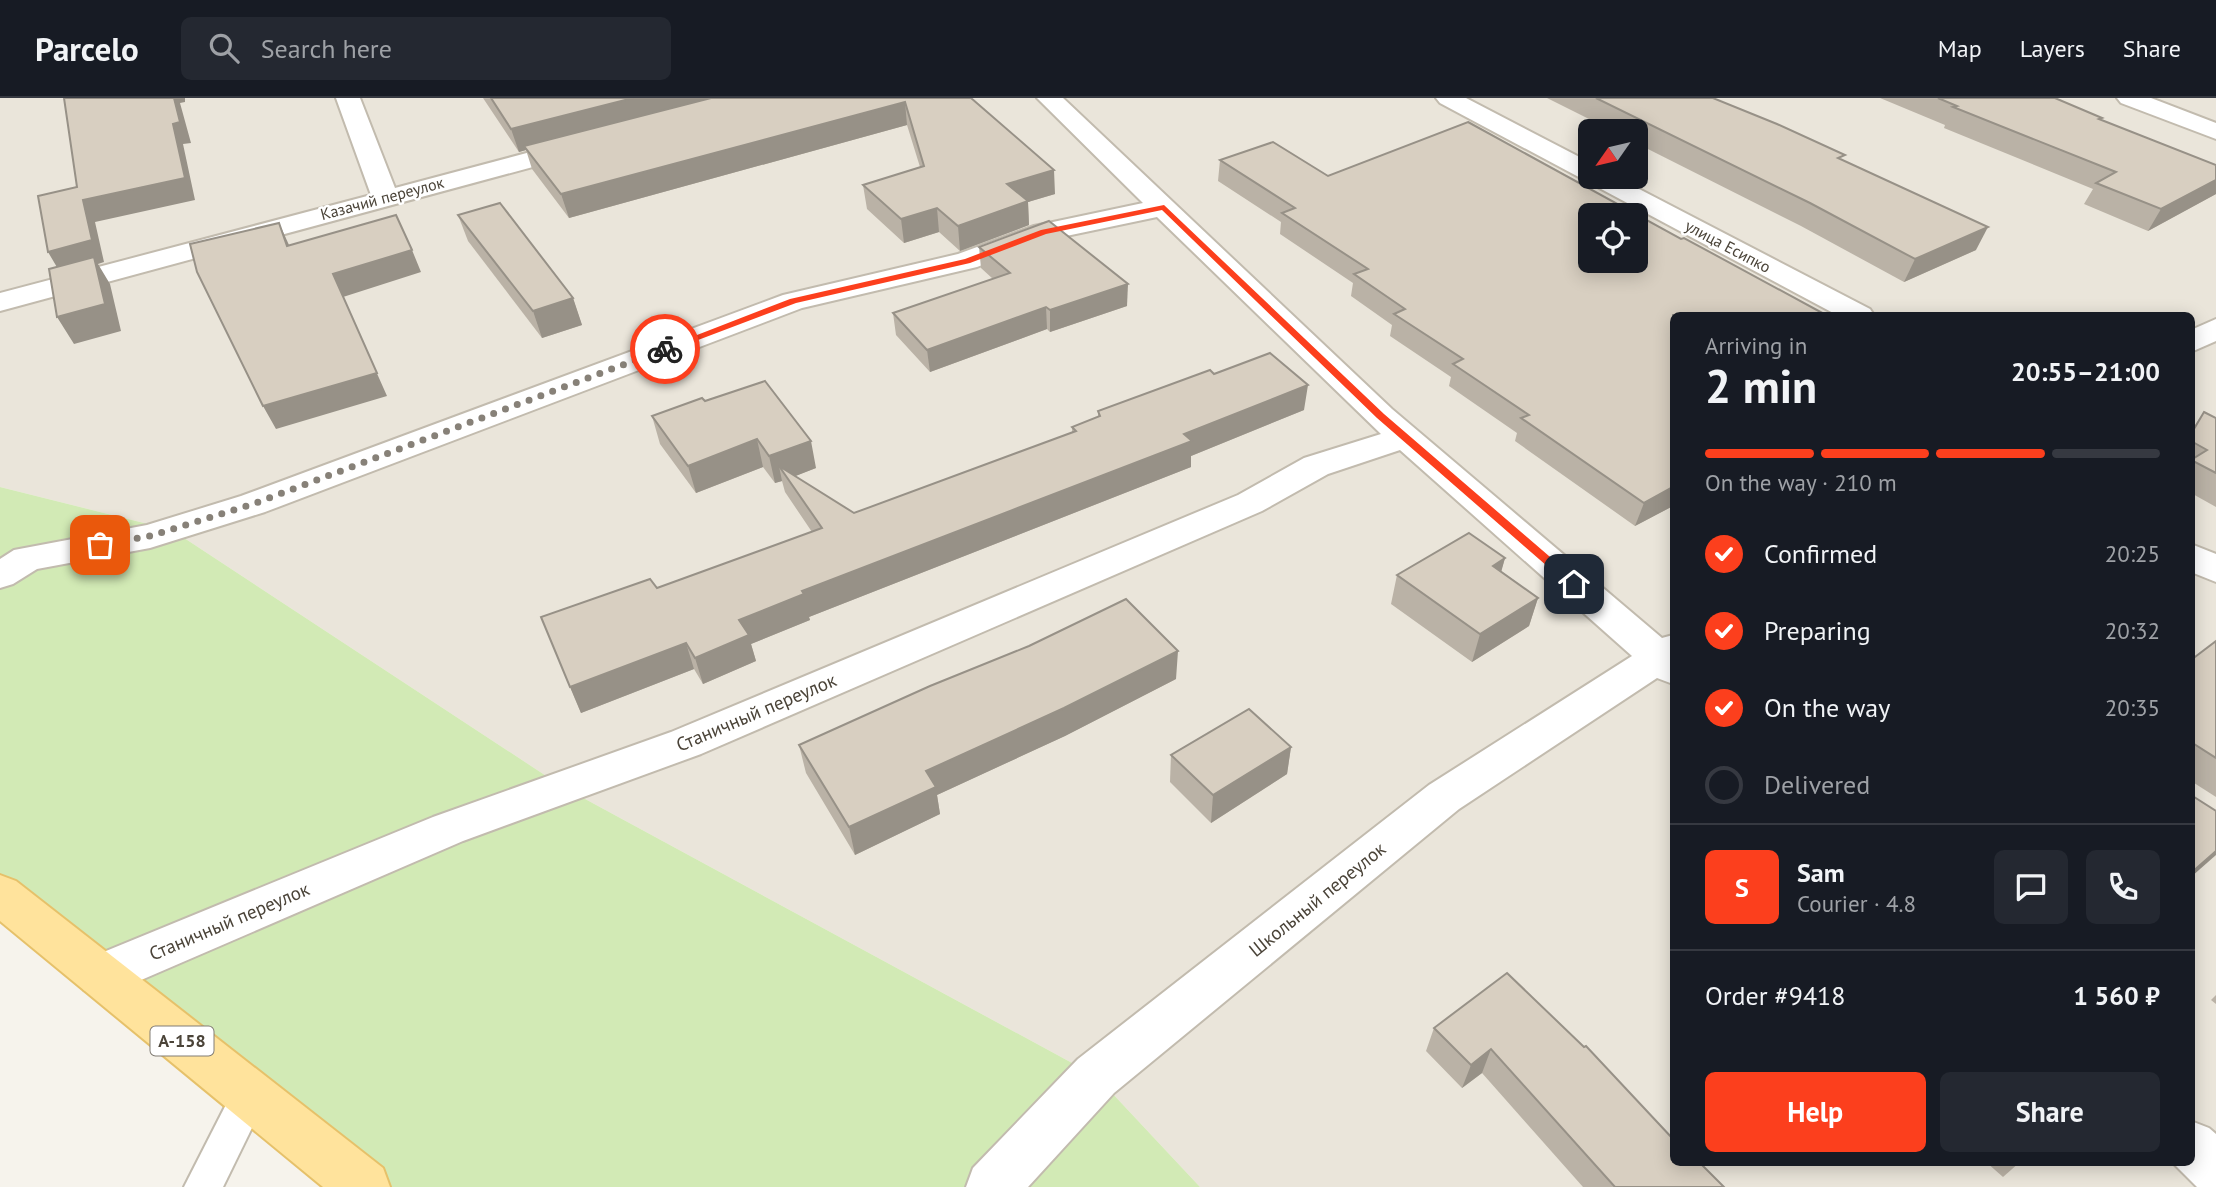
<!DOCTYPE html>
<meta charset="utf-8">
<style>
body{margin:0;font-family:"PT Sans",sans-serif;background:#242831;color:#f1f3f6;height:100vh;display:flex;flex-direction:column;font-size:26px;white-space:nowrap}
*{box-sizing:border-box;margin:0}
p{font-size:23px;color:#9ea1a6}
.icon{flex:none;width:38px;height:38px;fill:none;stroke:currentColor;stroke-width:2;stroke-linecap:round;stroke-linejoin:round}
.map{position:relative;flex:1;overflow:hidden}
.drawer{position:absolute;left:1670px;top:214px;width:525px;height:854px;display:flex;flex-direction:column;background:#171b24;border-radius:10px;box-shadow:0 4px 18px #0003}
.drawer>*{flex:none}
.needle{width:46px;rotate:236deg}
.controls{position:absolute;left:1578px;top:21px;display:grid;gap:14px}
.controls a{display:grid;place-items:center;width:70px;height:70px;border-radius:10px;background:#171b24;box-shadow:0 4px 18px #0003;font-size:35px}
.pin{position:absolute;display:grid;place-items:center;width:60px;height:60px;color:#fff;margin:-30px;border-radius:14px;box-shadow:0 4px 10px #0006}
.courier{position:absolute;display:grid;place-items:center;width:70px;height:70px;margin:-35px;border:5px solid #fc3f1d;border-radius:50%;background:#fff;color:#222;box-shadow:0 2px 9px #0007}
.head em{font-style:normal;font-weight:600}
.head div{display:flex;flex-direction:column-reverse}
.head{display:flex;align-items:center;justify-content:space-between;height:119px;padding:0 35px}
h1{font-size:46px;font-weight:600;line-height:52px}
.bar{display:grid;grid-template-columns:repeat(4,1fr);gap:10px 7px;align-content:center;height:84px;padding:0 35px}
.bar i{height:9px;border-radius:5px;background:#363941}
.bar .on{background:#fc3f1d}
.bar p{grid-column:span 4}
.line{display:flex;align-items:center;gap:18px;padding:0 35px;border-top:2px solid #363941}
.line div{flex:1}
.round{display:grid;place-items:center;flex:none;width:74px;height:74px;border-radius:10px;background:#242831}
ol{padding:0 35px;list-style:none}
li{display:flex;align-items:center;gap:21px;height:77px}
li p{margin-inline-start:auto}
li .icon{padding:7px;border-radius:50%;background:#fc3f1d;color:#fff;stroke-width:4}
li:last-child{color:#9ea1a6}
li i{width:38px;height:38px;border:4px solid #363941;border-radius:50%}
.action{display:flex;gap:14px;margin-top:auto;padding:14px 35px}
.action a{flex:1;height:80px;border-radius:10px;background:#fc3f1d;color:#fff;font-size:28px;font-weight:600;line-height:80px;text-align:center}
.action a+a{background:#242831;color:#f1f3f6}
header{display:flex;align-items:center;gap:42px;box-sizing:border-box;height:98px;padding:0 35px;background:#171b24;border-bottom:2px solid #363941}
header strong{font-size:33px}
nav{display:flex;gap:38px;margin-inline-start:auto;font-size:24px}
.search{width:490px;height:63px;background:#242831;display:flex;align-items:center;gap:18px;box-sizing:border-box;padding:0 24px;border-radius:10px;color:#9ea1a6;font-size:26px}
.map>svg:first-child{display:block}
.residential{fill:#eae5da;fill-rule:evenodd}
.green{fill:#d2eab5}
.lines{fill:none;stroke-linecap:round;stroke-linejoin:round}
.service-casing{stroke:#c2bbae;stroke-width:4}
.minor-casing{stroke:#c2bbae;stroke-width:4}
.primary-casing{stroke:#e6c16a;stroke-width:4}
.service{fill:#fff;fill-rule:evenodd}
.minor{fill:#fff;fill-rule:evenodd}
.primary{fill:#ffe39c;fill-rule:evenodd}
.wall{fill:#bab2a6}
.shaded-wall{fill:#979187}
.building{fill:#d8cfc1;stroke:#979187;stroke-width:2;fill-rule:evenodd}
.route{fill:#fc3f1d}
.done{stroke:#878178;stroke-width:7;stroke-dasharray:0 12.6}
.labels{text-anchor:middle;stroke-width:5;stroke-linejoin:round;paint-order:stroke}
.far-street-label{font-size:16px;fill:#4b4439;stroke:#fff}
.shield{fill:#fff;stroke:#817c74;stroke-width:2}
.shield-label{font-size:18px;font-weight:bold;fill:#4b4439}
.street-label{font-size:19px;fill:#4b4439;stroke:#fff}
</style>
<header>
<strong>Parcelo</strong>
<div class="search"><svg class="icon" aria-label="search" viewBox="0 0 24 24"><circle cx="10" cy="10" r="6"/><path d="M15 15l6 6"/></svg>Search here</div>
<nav><a>Map</a><a>Layers</a><a>Share</a></nav>
</header>
<div class="map">
<svg width="2216" height="1089" viewBox="0 0 2216 1089">
<rect width="100%" height="100%" fill="#f6f3ec"/>
<!-- residential -->
<path class="residential" d="M0,0H2216V1089H1200L1096,978L563,689L172,432L0,389ZM1591,33H1636V79H1591ZM1591,117H1636V163H1591ZM1673,217H2191V1064H1673Z"/>
<!-- green -->
<polygon class="green" points="0,389 172,432 563,689 1096,978 1200,1089 364,1089 0,796"/>
<g class="lines">
<defs>
<polygon id="service" points="250,980 263,985 268,997 223,1089 184,1089 237,985"/>
<g id="minor">
<polygon points="336,0 360,0 395,90 579,41 588,44 592,49 588,54 0,213 0,195 371,97"/>
<polygon points="1037,0 1063,0 1392,311 1662,540 1673,537 1673,586 1657,580 1459,711 1114,995 1028,1089 966,1089 973,1070 1078,961 1429,687 1632,558 1400,352 1328,376 1262,413 701,656 463,743 118,892 101,898 84,892 77,877 84,862 433,719 671,634 1238,397 1304,360 1381,336 1157,119 1052,141 977,169 802,210 265,414 150,450 37,471 13,486 0,490 0,461 14,452 147,427 241,398 783,197 958,156 1034,128 1143,105"/>
<polygon points="1436,0 1466,0 1591,65 1591,79 1616,79 1870,211 1874,217 1837,217 1440,5"/>
<polygon points="2117,0 2151,0 2216,25 2216,41 2121,5"/>
<polygon points="2216,221 2216,243 2191,254 2191,232"/>
<polygon points="2191,446 2216,456 2216,484 2191,474"/>
<polygon points="2191,1023 2209,1030 2216,1036 2216,1089 2197,1089 2172,1064 2191,1064"/>
</g>
<polygon id="primary" points="0,777 16,783 383,1070 390,1089 323,1089 0,823"/>
</defs>
<!-- service casing -->
<use href="#service" class="service-casing"/>
<!-- minor casing -->
<use href="#minor" class="minor-casing"/>
<!-- primary casing -->
<use href="#primary" class="primary-casing"/>
<!-- service -->
<use href="#service" class="service"/>
<!-- minor -->
<use href="#minor" class="minor"/>
<!-- primary -->
<use href="#primary" class="primary"/>
</g>
<!-- wall -->
<g class="wall">
<polygon points="483,0 971,0 1055,96 1028,104 1029,127 960,153 939,134 904,145 867,111 863,87 920,69 907,27 569,120 532,71 526,52 519,54"/>
<polygon points="1547,0 1713,0 1843,63 1976,152 1904,184 1801,128 1636,45 1636,33 1613,33"/>
<polygon points="1880,0 2055,0 2101,22 2216,67 2216,96 2148,133 2084,106 2093,91 1944,30 1945,27"/>
<polygon points="1220,62 1328,78 1673,217 1673,408 1635,428 1515,343 1517,335 1449,288 1451,279 1390,238 1392,227 1351,198 1353,185 1280,136 1281,124 1218,83"/>
<polygon points="458,117 573,200 582,227 542,240 468,143"/>
<polygon points="979,149 1127,208 1050,234 1047,231 930,274 896,237 893,215 993,181 981,170"/>
<polygon points="1214,276 1304,312 1191,358 1191,369 809,519 810,522 751,546 756,563 703,586 694,571 581,615 541,519 657,490 812,434 785,394 782,383 775,385 763,369 696,395 660,346 652,318 705,303 816,370 795,378 854,415 1072,335 1072,329 1098,319 1098,313"/>
<polygon points="2204,314 2216,320 2216,409 2191,395 2191,333"/>
<polygon points="1505,460 1501,473 1538,500 1529,528 1472,564 1391,506 1397,477"/>
<polygon points="2216,543 2216,699 2191,683 2191,562"/>
<polygon points="1176,581 1065,638 937,697 940,716 855,757 806,675 799,647"/>
<polygon points="1291,649 1287,676 1211,725 1170,684 1171,657"/>
<polygon points="1507,875 1673,1064 1724,1089 1583,1089 1482,975 1462,990 1426,953 1434,930"/>
<polygon points="2216,897 2216,906 2211,902"/>
<polygon points="1986,1064 2020,1064 2003,1079"/>
</g>
<!-- shaded-wall -->
<g class="shaded-wall">
<polygon points="174,0 185,0 185,4 180,5 191,45 183,46 195,102 95,124 104,164 98,166 110,186 121,233 74,246 57,219 61,176 48,154 83,102 173,26"/>
<polygon points="633,0 727,0 524,48 526,52 519,54 511,31"/>
<polygon points="905,4 907,27 569,120 561,96"/>
<polygon points="1054,72 1055,96 1028,104 1029,127 960,153 958,128 1007,86"/>
<polygon points="2216,82 2216,96 2148,133 2161,111"/>
<polygon points="937,110 939,134 904,145 901,121"/>
<polygon points="279,125 289,147 298,171 287,148"/>
<polygon points="1988,129 1976,152 1904,184 1915,161"/>
<polygon points="412,152 421,174 343,199 387,298 276,331 263,308 333,176"/>
<polygon points="1128,186 1127,208 1050,234 1050,212"/>
<polygon points="573,200 582,227 542,240 533,213"/>
<polygon points="1046,209 1047,231 930,274 927,252"/>
<polygon points="1308,287 1304,312 1191,358 1191,369 809,519 810,522 751,546 756,563 703,586 695,560 739,522 802,493 1184,336"/>
<polygon points="757,341 763,369 696,395 688,368"/>
<polygon points="811,343 816,370 788,381 779,368 782,383 775,385 769,358"/>
<polygon points="1673,389 1673,408 1635,428 1644,405"/>
<polygon points="1505,460 1497,489 1493,468"/>
<polygon points="1538,500 1529,528 1472,564 1480,536"/>
<polygon points="686,545 694,571 581,615 570,589"/>
<polygon points="1178,553 1176,581 1065,638 937,697 940,716 855,757 849,729 926,673"/>
<polygon points="1291,649 1287,676 1211,725 1213,697"/>
<polygon points="2216,753 2216,757 2191,779 2191,775"/>
<polygon points="1491,951 1482,975 1462,990 1471,967"/>
</g>
<!-- building -->
<g class="building">
<polygon points="64,0 174,0 180,24 173,26 185,80 83,102 92,142 48,154 38,98 77,89"/>
<polygon points="491,0 633,0 511,31"/>
<polygon points="711,0 971,0 1054,72 1007,86 1028,103 958,128 937,110 901,121 863,87 924,68 905,4 561,96 524,48"/>
<polygon points="1596,0 1713,0 1777,26 1845,57 1838,60 1988,129 1915,161 1810,105"/>
<polygon points="1938,0 2055,0 2102,20 2099,21 2216,67 2216,82 2161,111 2096,85 2116,74 1953,9 1957,8"/>
<path d="M1468,24L1681,141L1684,140L1826,217H1673V389L1644,405L1521,320L1529,317L1453,266L1463,261L1394,216L1405,211L1354,176L1368,171L1282,115L1295,110L1220,62L1273,44L1328,78ZM1591,117H1636V163H1591Z"/>
<polygon points="500,105 573,200 533,213 458,117"/>
<polygon points="396,117 412,152 333,176 377,275 263,308 197,174 190,146 279,125 287,148"/>
<polygon points="1049,123 1128,186 1050,212 1046,209 927,252 893,215 1010,175 979,149"/>
<polygon points="94,159 105,206 57,219 49,171"/>
<polygon points="1270,255 1308,287 1184,336 1192,343 802,493 804,496 739,522 749,537 695,560 686,545 570,589 541,519 650,481 657,490 822,430 779,368 854,415 1076,333 1072,329 1100,318 1098,313 1210,272 1214,276"/>
<polygon points="765,283 811,343 769,358 757,341 688,368 652,318 702,300 705,303"/>
<polygon points="2204,314 2216,320 2216,375 2191,362 2207,352 2191,343 2191,336"/>
<polygon points="1469,435 1505,460 1493,468 1538,500 1480,536 1397,477"/>
<polygon points="1126,501 1178,553 1064,610 926,673 936,689 849,729 799,647 930,588 1029,548"/>
<polygon points="2216,543 2216,660 2191,644 2191,562"/>
<polygon points="1249,611 1291,649 1213,697 1171,657"/>
<polygon points="2191,697 2216,713 2216,753 2191,775"/>
<polygon points="1507,875 1584,949 1586,948 1673,1041 1673,1064 1699,1064 1724,1089 1615,1089 1491,951 1471,967 1434,930"/>
</g>
<!-- route -->
<polygon class="route" points="1164,107 1384,316 1578,483 1578,488 1570,488 1377,320 1162,112 1046,136 970,165 796,205 669,253 661,251 790,201 965,161 1041,132"/>
<g class="lines">
<!-- done -->
<polyline class="done" points="100,447 150,438 253,406 665,251"/>
</g>
<g class="labels">
<!-- far-street labels -->
<g class="far-street-label">
<text transform="translate(382 100) rotate(-15)" y="6">Казачий переулок</text>
<text transform="translate(1728 148) rotate(28)" y="6">улица Есипко</text>
</g>
<!-- shield labels -->
<rect class="shield" x="150.5" y="928.5" width="63" height="29" rx="5"/>
<g class="shield-label">
<text x="182" y="949">А-158</text>
</g>
<!-- street labels -->
<g class="street-label">
<text transform="translate(756 614) rotate(-23)" y="7">Станичный переулок</text>
<text transform="translate(1317 801) rotate(-39)" y="7">Школьный переулок</text>
<text transform="translate(229 823) rotate(-23)" y="7">Станичный переулок</text>
</g>
</g>
</svg>
<div class="controls">
<a><svg class="needle" viewBox="-14 -14 28 28"><path d="M0-13l5 13h-10z" fill="#e53935"/><path d="M0 13l5-13h-10z" fill="#9ea1a6"/></svg></a>
<a><svg class="icon" aria-label="locate" viewBox="0 0 24 24"><circle cx="12" cy="12" r="6"/><path d="M12 2v4M12 18v4M2 12h4M18 12h4"/></svg></a>
</div>
<div class="pin" style="left:100px;top:447px;background:#ea580c"><svg class="icon" aria-label="bag" viewBox="0 0 24 24"><path d="M5 8h14l-1 12H6zM9 8a3 3 0 0 1 6 0"/></svg></div>
<div class="pin" style="left:1574px;top:486px;background:#1f2937"><svg class="icon" aria-label="home" viewBox="0 0 24 24"><path d="M3 11l9-7 9 7M6 9v11h12V9"/></svg></div>
<div class="courier" style="left:665px;top:251px"><svg class="icon" aria-label="bike" viewBox="0 0 24 24"><circle cx="6" cy="16" r="4"/><circle cx="18" cy="16" r="4"/><path d="M6 16l4-8h5l3 8M10 8l3 8H6M13 5h3"/></svg></div>
<section class="drawer">
<div class="head"><div><h1>2 min</h1><p>Arriving in</p></div><em>20:55–21:00</em></div>
<div class="bar"><i class="on"></i><i class="on"></i><i class="on"></i><i></i><p>On the way · 210 m</p></div>
<ol>
<li><svg class="icon" aria-label="check" viewBox="0 0 24 24"><path d="M5 12l5 5 9-10"/></svg>Confirmed<p>20:25</p></li>
<li><svg class="icon" aria-label="check" viewBox="0 0 24 24"><path d="M5 12l5 5 9-10"/></svg>Preparing<p>20:32</p></li>
<li><svg class="icon" aria-label="check" viewBox="0 0 24 24"><path d="M5 12l5 5 9-10"/></svg>On the way<p>20:35</p></li>
<li><i></i>Delivered</li>
</ol>
<div class="line" style="height:126px"><b class="round" style="background:#fc3f1d;color:#fff">S</b><div><b>Sam</b><p>Courier · 4.8</p></div><a class="round"><svg class="icon" aria-label="chat" viewBox="0 0 24 24"><path d="M4 5h16v11H9l-5 4z"/></svg></a><a class="round"><svg class="icon" aria-label="phone" viewBox="0 0 24 24"><path d="M5 4h4l2 5-3 2q2 4 5 5l2-3 5 2v4C11 20 4 13 5 4z"/></svg></a></div>
<div class="line" style="height:91px"><div>Order #9418</div><b>1 560 ₽</b></div>
<div class="action"><a>Help</a><a>Share</a></div>
</section>
</div>
